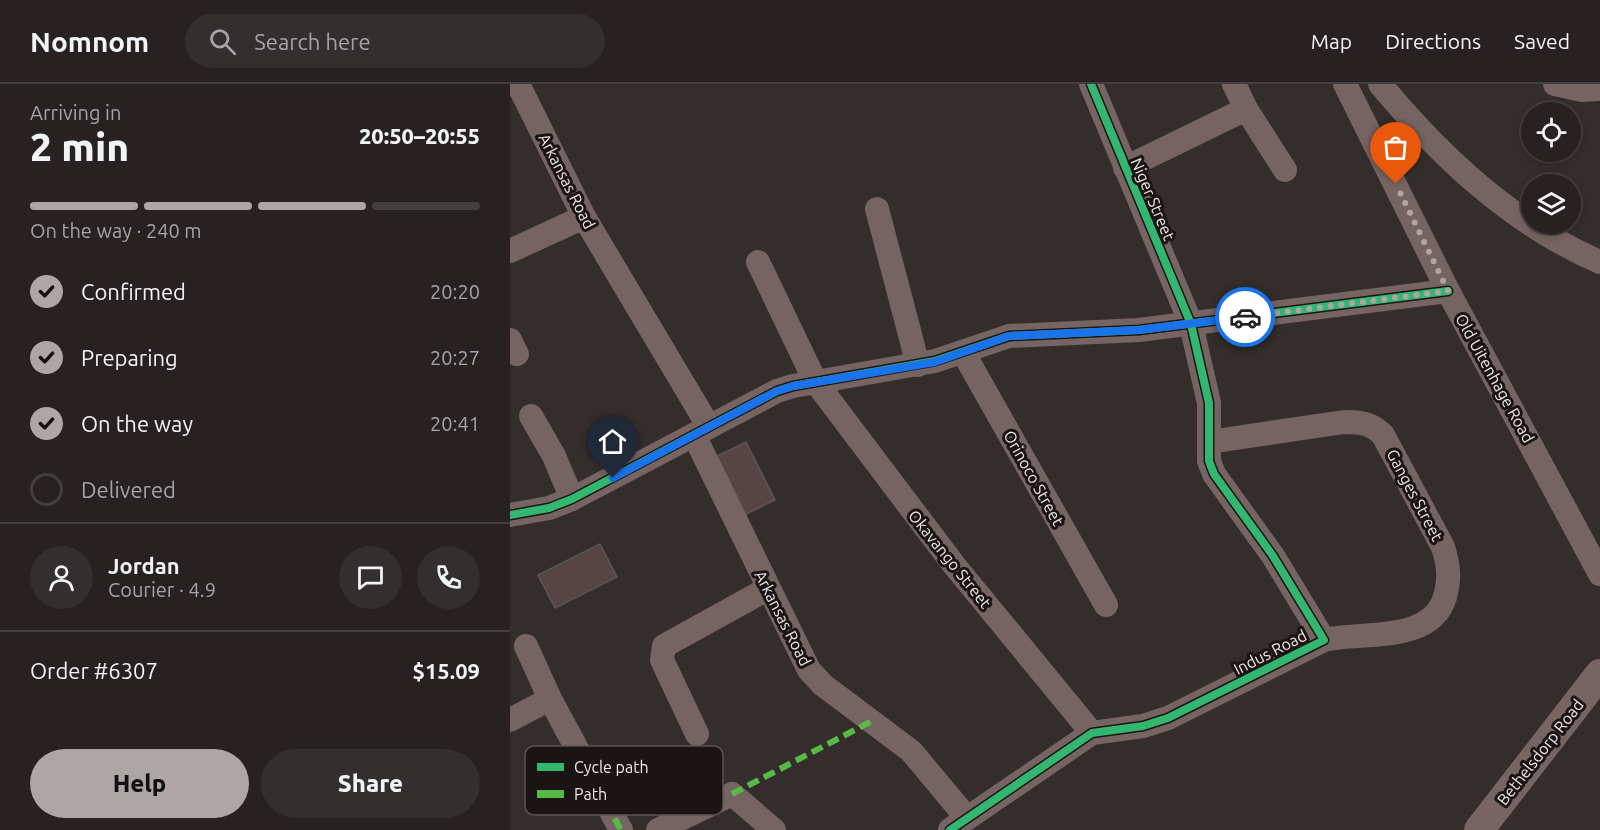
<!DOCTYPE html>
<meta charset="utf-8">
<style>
body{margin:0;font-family:Ubuntu,sans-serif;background:#332f2e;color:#f1f3f6;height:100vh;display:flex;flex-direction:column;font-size:22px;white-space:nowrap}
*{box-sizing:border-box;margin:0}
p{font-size:20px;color:#a4a4a5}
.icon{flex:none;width:33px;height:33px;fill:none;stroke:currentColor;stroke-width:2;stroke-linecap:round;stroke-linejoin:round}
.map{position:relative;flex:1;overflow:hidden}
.sheet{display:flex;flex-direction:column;background:#272221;width:510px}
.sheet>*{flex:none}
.tools{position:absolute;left:1011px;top:18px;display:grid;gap:12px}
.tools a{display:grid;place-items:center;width:60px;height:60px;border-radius:50%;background:#272221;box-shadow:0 3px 9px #0003,0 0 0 2px #433f3f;font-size:30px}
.pin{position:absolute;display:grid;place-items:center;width:51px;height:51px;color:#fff;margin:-62px -26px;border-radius:50% 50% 50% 0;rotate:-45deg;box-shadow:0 0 6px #0007}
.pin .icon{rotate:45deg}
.courier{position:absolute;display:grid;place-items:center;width:60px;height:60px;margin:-30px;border:4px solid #1a73e8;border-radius:50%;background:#fff;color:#222;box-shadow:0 2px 8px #0007}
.head em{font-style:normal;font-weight:800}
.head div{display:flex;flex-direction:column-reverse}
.head{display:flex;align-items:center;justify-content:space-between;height:102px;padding:0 30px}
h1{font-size:39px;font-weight:800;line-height:45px}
.bar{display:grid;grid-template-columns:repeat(4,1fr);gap:9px 6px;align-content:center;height:72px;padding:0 30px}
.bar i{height:8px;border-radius:4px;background:#433f3f}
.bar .on{background:#aea6a5}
.bar p{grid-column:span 4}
.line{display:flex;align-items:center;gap:15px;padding:0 30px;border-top:2px solid #433f3f}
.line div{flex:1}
.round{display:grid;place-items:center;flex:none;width:63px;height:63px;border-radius:32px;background:#332f2e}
ol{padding:0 30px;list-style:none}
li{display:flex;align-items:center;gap:18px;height:66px}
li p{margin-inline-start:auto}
li .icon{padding:6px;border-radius:50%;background:#aea6a5;color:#111;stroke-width:4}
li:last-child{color:#a4a4a5}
li i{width:33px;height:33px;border:3px solid #433f3f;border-radius:50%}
.cta{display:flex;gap:12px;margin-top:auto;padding:12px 30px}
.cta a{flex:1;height:69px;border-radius:36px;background:#aea6a5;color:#111;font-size:24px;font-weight:800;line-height:69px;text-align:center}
.cta a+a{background:#332f2e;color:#f1f3f6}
header{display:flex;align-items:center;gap:36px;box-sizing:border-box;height:84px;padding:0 30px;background:#272221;border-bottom:2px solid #433f3f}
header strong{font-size:28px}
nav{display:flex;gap:33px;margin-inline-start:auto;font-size:21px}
.search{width:420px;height:54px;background:#332f2e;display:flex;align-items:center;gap:15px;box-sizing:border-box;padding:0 21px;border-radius:33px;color:#a4a4a5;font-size:22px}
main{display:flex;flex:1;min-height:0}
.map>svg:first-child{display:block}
.building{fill:#564544;stroke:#5c5655;stroke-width:1.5}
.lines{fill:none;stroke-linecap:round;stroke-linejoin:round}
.minor{stroke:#766462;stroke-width:24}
.major{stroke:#786462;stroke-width:30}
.quiet{stroke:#58b947;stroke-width:6;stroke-dasharray:12 6;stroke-linecap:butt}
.cycleway-casing{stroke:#1a1514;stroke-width:11}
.cycleway{stroke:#33b770;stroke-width:8}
.done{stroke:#aea6a5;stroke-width:6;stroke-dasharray:0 10.8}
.route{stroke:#1a73e8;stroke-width:8}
.labels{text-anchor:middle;stroke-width:6;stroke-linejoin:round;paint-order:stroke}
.street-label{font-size:16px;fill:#f0e7e6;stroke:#1a1514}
.key{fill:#1a1514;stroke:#5a5453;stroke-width:1.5}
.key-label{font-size:16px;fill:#f0e7e6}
</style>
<header>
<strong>Nomnom</strong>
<div class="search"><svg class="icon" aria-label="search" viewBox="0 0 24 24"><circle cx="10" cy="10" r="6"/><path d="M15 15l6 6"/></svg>Search here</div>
<nav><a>Map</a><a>Directions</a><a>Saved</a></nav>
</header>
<main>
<section class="sheet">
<div class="head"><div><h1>2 min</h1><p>Arriving in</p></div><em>20:50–20:55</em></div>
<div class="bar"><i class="on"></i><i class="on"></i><i class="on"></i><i></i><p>On the way · 240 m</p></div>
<ol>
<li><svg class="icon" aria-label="check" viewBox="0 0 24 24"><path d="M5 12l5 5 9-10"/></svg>Confirmed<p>20:20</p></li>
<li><svg class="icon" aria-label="check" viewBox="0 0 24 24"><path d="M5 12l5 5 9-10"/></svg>Preparing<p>20:27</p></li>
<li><svg class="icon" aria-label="check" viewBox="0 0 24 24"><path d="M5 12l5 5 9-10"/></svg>On the way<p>20:41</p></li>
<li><i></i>Delivered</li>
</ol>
<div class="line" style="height:108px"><a class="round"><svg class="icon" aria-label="person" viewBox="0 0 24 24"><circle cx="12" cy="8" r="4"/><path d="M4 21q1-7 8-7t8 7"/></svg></a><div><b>Jordan</b><p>Courier · 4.9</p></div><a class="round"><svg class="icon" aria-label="chat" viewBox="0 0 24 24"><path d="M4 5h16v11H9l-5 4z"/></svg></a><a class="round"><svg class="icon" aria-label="phone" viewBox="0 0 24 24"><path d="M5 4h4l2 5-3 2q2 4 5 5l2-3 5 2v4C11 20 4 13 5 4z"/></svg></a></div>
<div class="line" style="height:78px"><div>Order #6307</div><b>$15.09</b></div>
<div class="cta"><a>Help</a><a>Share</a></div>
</section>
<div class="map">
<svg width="1090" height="746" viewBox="0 0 1090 746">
<rect width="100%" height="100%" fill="#342d2c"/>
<!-- building -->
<g class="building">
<polygon points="236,358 265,416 234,431 205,373"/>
<polygon points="90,460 107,493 45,524 28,491"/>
</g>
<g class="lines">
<!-- minor -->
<g class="minor">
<polyline points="8,0 74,133 199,343"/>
<polyline points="724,0 736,25 775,86"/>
<polyline points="835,0 938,207 1090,490"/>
<path d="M870,0C931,73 1002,140 1090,178"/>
<polyline points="1045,0 1072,6 1090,5"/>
<polyline points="615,84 736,25"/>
<polyline points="367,125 408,281"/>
<polyline points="0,167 74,133"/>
<polyline points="248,178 305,297 444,481 582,649"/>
<polyline points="0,256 7,270"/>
<polyline points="453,268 596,521"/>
<polyline points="21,332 44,372 62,415"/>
<polyline points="184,351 299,586 313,601 401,667 457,734"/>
<path d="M699,358L834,338C851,338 861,339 873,351L933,463C939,482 940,494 935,513C921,560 852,547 814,556"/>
<polyline points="0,431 39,424 62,415 267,307 283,302 425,277 499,252 629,246 938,207"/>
<polyline points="16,562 40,615 111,746"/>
<polyline points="0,636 40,615"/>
<polyline points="187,650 152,576 154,562 257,505"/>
<polyline points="148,746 222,710 264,746"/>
<polyline points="440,746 582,649 633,642 658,634 814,556 763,472 704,390 699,377 699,319 681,240 581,0"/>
</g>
<!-- major -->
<polyline class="major" points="969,746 1090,590"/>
<!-- quiet -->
<g class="quiet">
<polyline points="87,703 111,746"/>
<polyline points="222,710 362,637"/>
</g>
<defs>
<g id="cycleway">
<polyline points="0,431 39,424 62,415 267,307 283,302 425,277 499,252 629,246 938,207"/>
<polyline points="440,746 582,649 633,642 658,634 814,556 763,472 704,390 699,377 699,319 681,240 581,0"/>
</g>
</defs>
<!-- cycleway casing -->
<use href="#cycleway" class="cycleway-casing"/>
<!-- cycleway -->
<use href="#cycleway" class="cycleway"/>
</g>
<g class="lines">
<!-- done -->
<polyline class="done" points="735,233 938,207 886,100"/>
<!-- route -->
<polyline class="route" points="103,394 267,307 283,302 425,278 499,252 628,246 735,233"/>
</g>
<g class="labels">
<!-- street labels -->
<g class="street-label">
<text transform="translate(57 97) rotate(63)" y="6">Arkansas Road</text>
<text transform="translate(643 115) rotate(67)" y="6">Niger Street</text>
<text transform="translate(985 294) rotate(61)" y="6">Old Uitenhage Road</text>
<text transform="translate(524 394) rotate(61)" y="6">Orinoco Street</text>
<text transform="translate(905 411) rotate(62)" y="6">Ganges Street</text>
<text transform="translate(440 475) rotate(51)" y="6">Okavango Street</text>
<text transform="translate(273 534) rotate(63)" y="6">Arkansas Road</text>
<text transform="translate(760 568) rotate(-27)" y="6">Indus Road</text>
<text transform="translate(1030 668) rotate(-52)" y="6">Bethelsdorp Road</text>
</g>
</g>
<!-- legend -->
<rect x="15" y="662" width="198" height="69" rx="9" class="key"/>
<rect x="27" y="679" width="27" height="8" fill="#33b770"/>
<rect x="27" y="706" width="27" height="8" fill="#58b947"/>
<g class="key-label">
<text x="64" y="689">Cycle path</text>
<text x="64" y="716">Path</text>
</g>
</svg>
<div class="tools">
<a><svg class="icon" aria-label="locate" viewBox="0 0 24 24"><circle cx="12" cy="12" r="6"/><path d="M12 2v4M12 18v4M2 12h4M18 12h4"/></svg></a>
<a><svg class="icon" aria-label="layers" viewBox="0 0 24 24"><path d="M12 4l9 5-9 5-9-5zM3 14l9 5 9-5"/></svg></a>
</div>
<div class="pin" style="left:886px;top:100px;background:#ea580c"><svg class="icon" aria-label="bag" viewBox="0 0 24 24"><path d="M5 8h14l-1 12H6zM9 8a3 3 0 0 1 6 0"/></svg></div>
<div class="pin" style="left:103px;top:394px;background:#1f2937"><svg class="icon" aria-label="home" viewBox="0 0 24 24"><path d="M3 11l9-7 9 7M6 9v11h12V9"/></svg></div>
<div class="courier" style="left:735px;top:233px"><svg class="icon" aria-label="car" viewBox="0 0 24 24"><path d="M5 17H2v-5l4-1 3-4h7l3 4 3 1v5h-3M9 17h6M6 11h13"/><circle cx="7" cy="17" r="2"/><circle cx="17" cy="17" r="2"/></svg></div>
</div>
</main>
